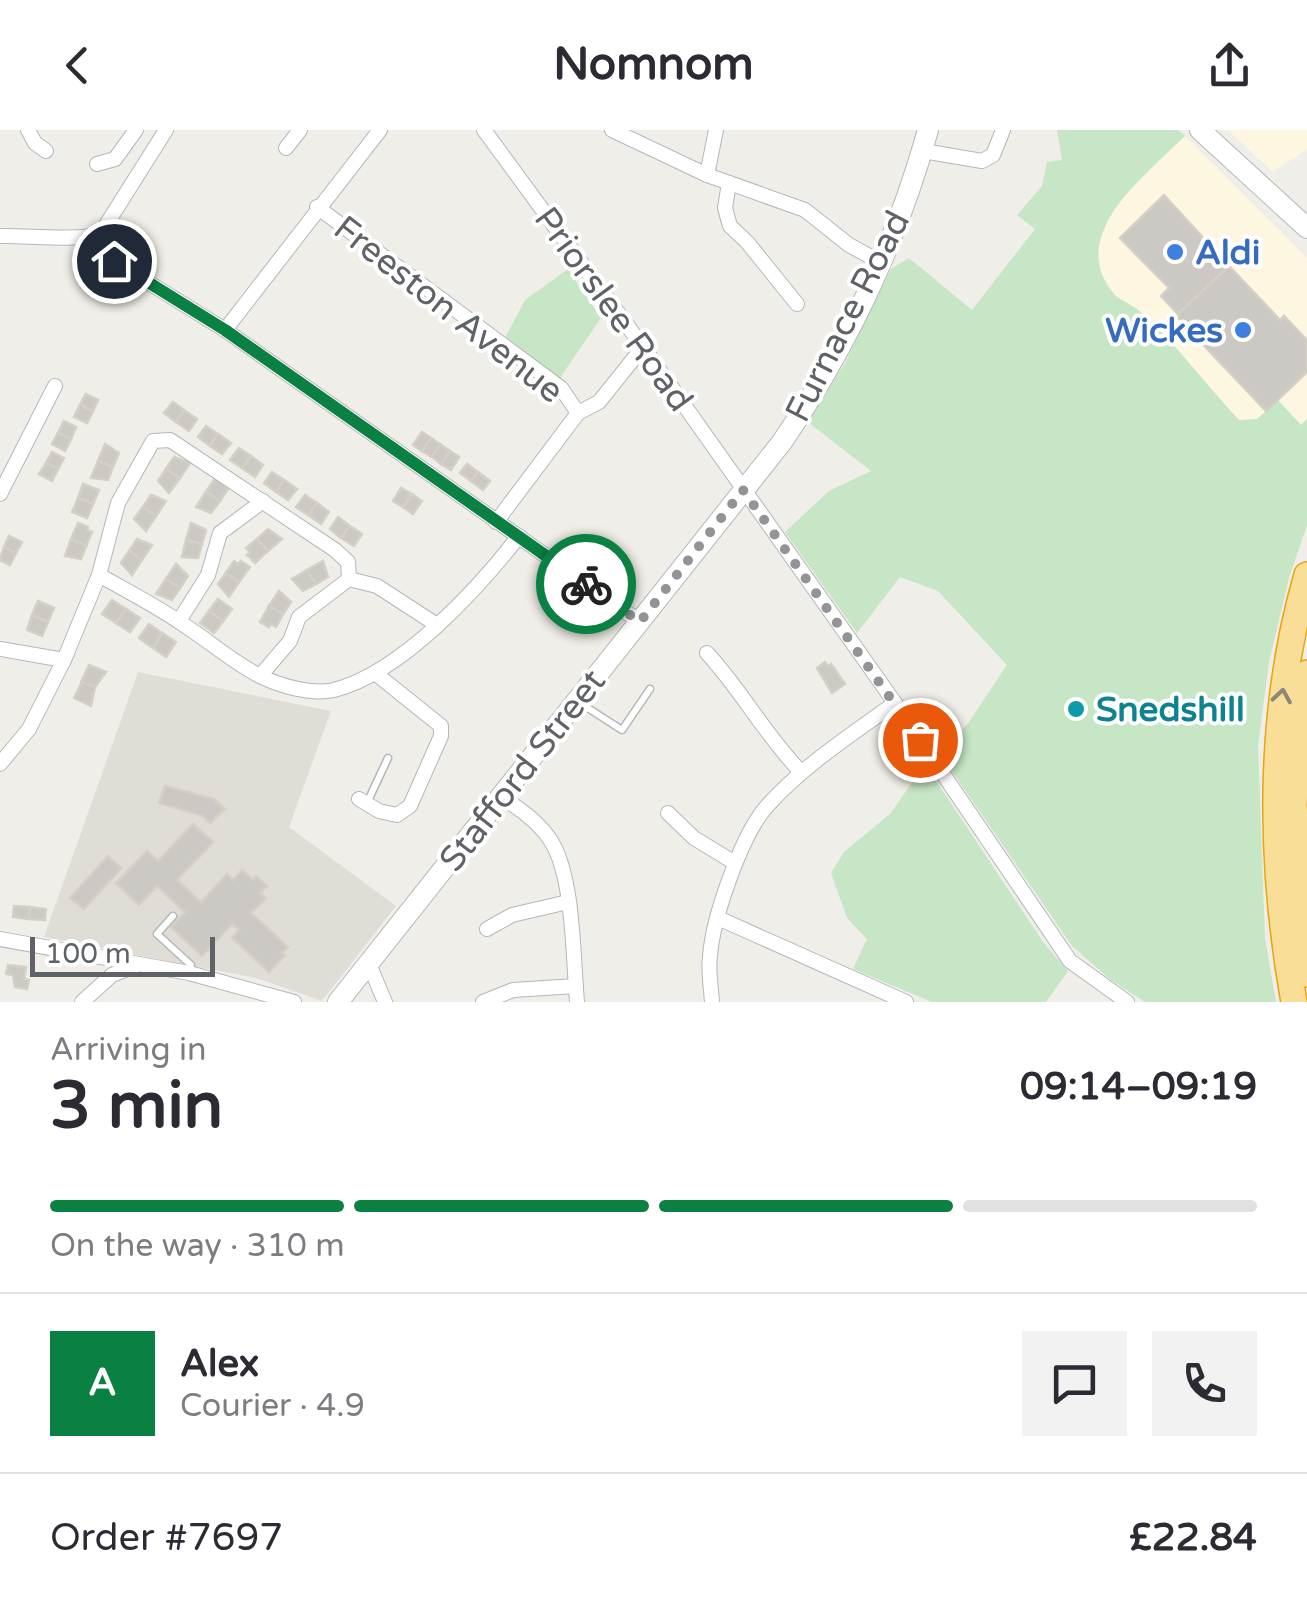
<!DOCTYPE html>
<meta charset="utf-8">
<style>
body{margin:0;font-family:"Varela Round",sans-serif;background:#f2f2f3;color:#2b2b33;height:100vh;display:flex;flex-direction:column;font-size:38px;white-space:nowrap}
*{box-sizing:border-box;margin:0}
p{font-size:32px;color:#7c7c81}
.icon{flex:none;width:55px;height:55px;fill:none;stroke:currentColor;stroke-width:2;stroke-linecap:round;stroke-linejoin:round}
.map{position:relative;height:872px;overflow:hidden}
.side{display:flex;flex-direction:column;background:#fff;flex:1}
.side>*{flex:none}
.scale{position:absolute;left:30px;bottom:25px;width:185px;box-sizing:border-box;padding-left:10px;border:5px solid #5f6267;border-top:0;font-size:28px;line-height:35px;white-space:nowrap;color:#5f6267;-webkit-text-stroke:8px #fff;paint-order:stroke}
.pin{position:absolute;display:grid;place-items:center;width:85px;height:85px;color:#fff;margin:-42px;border:5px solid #fff;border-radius:50%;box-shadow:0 2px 10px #0007}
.courier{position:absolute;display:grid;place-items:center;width:100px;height:100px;margin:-50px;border:8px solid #0b8043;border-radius:50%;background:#fff;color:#222;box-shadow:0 2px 12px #0007}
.summary em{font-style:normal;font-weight:700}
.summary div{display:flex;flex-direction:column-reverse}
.summary{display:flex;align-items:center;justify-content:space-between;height:170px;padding:0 50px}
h1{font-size:65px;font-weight:700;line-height:75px}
.bar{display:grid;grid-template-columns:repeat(4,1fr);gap:15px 10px;align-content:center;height:120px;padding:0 50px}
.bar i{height:12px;border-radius:8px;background:#e1e1e2}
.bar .active{background:#0b8043}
.bar p{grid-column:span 4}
.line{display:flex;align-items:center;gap:25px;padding:0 50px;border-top:2px solid #e1e1e2}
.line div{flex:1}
.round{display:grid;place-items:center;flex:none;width:105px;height:105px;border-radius:0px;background:#f2f2f3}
header{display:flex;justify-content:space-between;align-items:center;height:130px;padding:0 50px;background:#fff;font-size:45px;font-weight:700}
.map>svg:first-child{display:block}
.commercial{fill:#fdf6e0}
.education{fill:#e0ddd6}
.green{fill:#c6e6c5}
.building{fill:#ccc9c4;stroke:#d5d0c6;stroke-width:2.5}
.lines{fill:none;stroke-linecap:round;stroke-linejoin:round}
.lane-casing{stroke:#b4b7bb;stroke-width:9}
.street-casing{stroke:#b4b7bb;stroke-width:16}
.secondary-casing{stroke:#b4b6bb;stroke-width:22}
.highway-casing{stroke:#eda30a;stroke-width:28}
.lane{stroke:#fff;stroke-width:6}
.street{stroke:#fff;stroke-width:14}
.secondary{stroke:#fff;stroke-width:20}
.highway{stroke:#f8de96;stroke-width:25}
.oneway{stroke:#8d8775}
.done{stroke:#929394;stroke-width:10;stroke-dasharray:0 18}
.route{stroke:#0b8043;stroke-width:12}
.shop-dot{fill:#3f7fe0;stroke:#fff;stroke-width:4}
.culture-dot{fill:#0f9aa8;stroke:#fff;stroke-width:4}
.labels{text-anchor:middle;stroke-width:8;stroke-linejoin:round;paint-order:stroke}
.shop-label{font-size:35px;font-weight:bold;fill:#366cbe;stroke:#fff;text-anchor:start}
.street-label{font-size:35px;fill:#5f6267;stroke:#fff}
.culture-label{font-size:35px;font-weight:bold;fill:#0d838f;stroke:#fff;text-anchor:start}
</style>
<header><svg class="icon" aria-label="back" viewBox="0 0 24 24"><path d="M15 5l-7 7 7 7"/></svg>Nomnom<svg class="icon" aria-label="share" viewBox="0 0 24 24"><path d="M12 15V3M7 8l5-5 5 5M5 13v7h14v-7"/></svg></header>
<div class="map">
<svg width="1307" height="872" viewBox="0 0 1307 872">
<rect width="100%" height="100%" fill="#f0eee8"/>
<!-- commercial -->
<g class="commercial">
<polygon points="1228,0 1307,0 1307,19 1273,42"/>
<polygon points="1185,6 1307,128 1307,289 1301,295 1239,290 1139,180 1115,165 1101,143 1098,117 1107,90 1119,71"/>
</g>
<!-- education -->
<polygon class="education" points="138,542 331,581 289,697 396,776 322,871 256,848 44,807"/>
<!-- green -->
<g class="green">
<path d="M1057,0H1178L1185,6C1147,43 1064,106 1114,164C1120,171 1132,174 1139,181C1172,209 1208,257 1239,290L1257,289L1278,270L1301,295L1307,289V395L1289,448L1269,532L1258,615L1265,808L1276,872H1145L1111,850L1072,816L939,622L967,595L1007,535L938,461L900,447L857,503L785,402L829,361L871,341L808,292L845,233L891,139L909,128L972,180L1035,99L1017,85L1042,56L1047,32L1062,30Z"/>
<polygon points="568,139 601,188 560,248 505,208 525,170"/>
<polygon points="925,634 1043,812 1068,841 1046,872 932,872 853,839 867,809 847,788 831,743 844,722 890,684"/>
</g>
<!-- building -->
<g class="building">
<polygon points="1164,65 1229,136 1178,184 1161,166 1169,158 1120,108"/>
<polygon points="1229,136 1280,190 1284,186 1307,210 1307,242 1266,281 1176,186"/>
<polygon points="86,264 98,270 93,281 80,275"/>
<polygon points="173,272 184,280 176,292 164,283"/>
<polygon points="80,275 93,281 87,293 74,287"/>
<polygon points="184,280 197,289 189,301 176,292"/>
<polygon points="64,291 76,297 71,309 58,303"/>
<polygon points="206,296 218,304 210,316 198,307"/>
<polygon points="422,302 431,308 422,321 413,315"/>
<polygon points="58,303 71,309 65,321 52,314"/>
<polygon points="218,304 231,313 222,324 210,316"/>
<polygon points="431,308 440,314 432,327 422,321"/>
<polygon points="105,314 119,323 113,337 98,331"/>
<polygon points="440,314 450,321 441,334 432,327"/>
<polygon points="239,318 251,326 242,338 230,330"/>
<polygon points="450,321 459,327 451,340 441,334"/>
<polygon points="52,322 64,328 58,339 46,333"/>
<polygon points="251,326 263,335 255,347 242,338"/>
<polygon points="174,327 190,333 180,348 166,339"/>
<polygon points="98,331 113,337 108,350 91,348"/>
<polygon points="46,333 58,339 52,351 39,344"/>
<polygon points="467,334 478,342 471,351 460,343"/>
<polygon points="166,339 180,348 169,363 158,351"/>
<polygon points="272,342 284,350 276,362 264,353"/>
<polygon points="478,342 490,351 483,360 471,351"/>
<polygon points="216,347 228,359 220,371 206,362"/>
<polygon points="284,350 297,359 288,370 276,362"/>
<polygon points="83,354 99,360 93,374 78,368"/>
<polygon points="401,358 412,364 403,377 393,371"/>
<polygon points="206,362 220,371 211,383 196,377"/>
<polygon points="412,364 422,371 413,384 403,377"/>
<polygon points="151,365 166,371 156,386 143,377"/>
<polygon points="305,365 317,373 308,385 296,377"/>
<polygon points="78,368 93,374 87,388 72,382"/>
<polygon points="317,373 329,382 321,394 308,385"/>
<polygon points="143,377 156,386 146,401 134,389"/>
<polygon points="338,387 350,396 341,408 330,399"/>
<polygon points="78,393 88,397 87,400 92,402 86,416 71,409"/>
<polygon points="191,393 206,400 202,414 186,410"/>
<polygon points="350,396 362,404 354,416 341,408"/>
<polygon points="268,399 282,409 268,421 257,409"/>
<polygon points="9,406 22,412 16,423 4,417"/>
<polygon points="71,409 86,416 81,429 65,426"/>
<polygon points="137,409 152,415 142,430 129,421"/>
<polygon points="257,409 268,421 255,433 247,425 250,422 246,418"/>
<polygon points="186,410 202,414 198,428 182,427"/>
<polygon points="4,417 16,423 10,435 0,430"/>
<polygon points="129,421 142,430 132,445 121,433"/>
<polygon points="234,431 238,434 241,431 250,437 239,452 226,443"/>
<polygon points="323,431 328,447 316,454 307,440"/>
<polygon points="176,434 188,446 180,458 166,449"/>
<polygon points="307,440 316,454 303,461 292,449"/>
<polygon points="226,443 239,452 229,467 218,454"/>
<polygon points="166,449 180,458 172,470 156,464"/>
<polygon points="279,461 291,472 283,484 269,476"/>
<polygon points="218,469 232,479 223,491 209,481"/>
<polygon points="112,470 126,479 116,493 102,484"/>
<polygon points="38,471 54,478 48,492 32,485"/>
<polygon points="269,476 283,484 276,497 271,494 269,497 260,492"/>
<polygon points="126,479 140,488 130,502 116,493"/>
<polygon points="209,481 223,491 214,503 200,493"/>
<polygon points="32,485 48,492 42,506 27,500"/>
<polygon points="149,494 162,503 153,518 139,508"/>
<polygon points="162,503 176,512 166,527 153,518"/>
<polygon points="825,532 828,536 831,534 845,554 832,563 817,538"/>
<polygon points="89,535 106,542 95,557 81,552"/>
<polygon points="82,552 95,557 91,576 74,568"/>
<polygon points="165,656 214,669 225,679 210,693 203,686 159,673"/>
<polygon points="193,694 213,712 177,750 201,772 227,744 233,750 242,740 253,750 256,746 267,756 260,763 266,768 251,783 288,817 282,823 285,825 269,842 232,808 239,800 232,794 202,826 171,797 185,782 157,756 139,775 116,753 147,721 158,731"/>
<polygon points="108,726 121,738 84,779 70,768"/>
<polygon points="14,776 30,777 29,789 13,787"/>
<polygon points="30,777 46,779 45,790 29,789"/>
<polygon points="8,835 26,837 24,849 29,850 27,859 15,857 13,845 6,844"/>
</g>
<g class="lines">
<defs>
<g id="lane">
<polyline points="580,573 622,600 650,559"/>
<polyline points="367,673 388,628"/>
<polyline points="173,786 157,804 191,835 189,842"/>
</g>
<g id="street">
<polyline points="28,0 35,13 46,21"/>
<polyline points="484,0 643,217 895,573 1070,831 1127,872"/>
<polyline points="612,0 707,45 805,80 849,115 882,133"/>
<polyline points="286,18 300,0"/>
<polyline points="923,21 982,31 993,25 1003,0"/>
<polyline points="97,34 115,29 136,0"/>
<polyline points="707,45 716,0"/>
<polyline points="729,53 725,78 730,96 747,112 797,174"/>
<polyline points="317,77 561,258 578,283"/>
<path d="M0,106C23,105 87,112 101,103L166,0"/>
<polyline points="114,131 225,200 640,492"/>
<polyline points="225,200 380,0"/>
<polyline points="0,364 55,256"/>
<polyline points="496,392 578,283 599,272 643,217"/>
<path d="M349,449L348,432L335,420L170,310L153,311L118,373L99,445C127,461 157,476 184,495C209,511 234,533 260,546C280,556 312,565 334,560C401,543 478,459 519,406"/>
<polyline points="179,491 208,445 220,403 263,371"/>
<polyline points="0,519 64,530 99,445"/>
<path d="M707,523C742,561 765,605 801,642"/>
<polyline points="260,546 290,511 299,487 349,449 377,456 437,495"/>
<polyline points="0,634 29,599 64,530"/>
<path d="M499,666C518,677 539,692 551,711C574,747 573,829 577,872"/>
<polyline points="359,669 379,681 397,685 410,676 441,606 441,596 375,543"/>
<polyline points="668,683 694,708 735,733"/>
<polyline points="718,788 906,872"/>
<polyline points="487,799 512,785 568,772"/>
<polyline points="0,809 189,843 294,872"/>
<polyline points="369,834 385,872"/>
<polyline points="82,872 112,845 139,834"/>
<polyline points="483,872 513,860 576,856"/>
<path d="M712,872C711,857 708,840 710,826C713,787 742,703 768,675C804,635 851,605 895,573"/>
</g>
<g id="secondary">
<polyline points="1200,0 1307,98"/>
<path d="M338,872L782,312C846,218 897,111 928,0"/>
</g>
<g id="highway">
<polyline points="1307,543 1300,592 1294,675 1307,844"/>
<path d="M1294,872C1269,732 1267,583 1307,445"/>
</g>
</defs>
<!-- lane casing -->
<use href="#lane" class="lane-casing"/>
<!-- street casing -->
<use href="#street" class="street-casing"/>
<!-- secondary casing -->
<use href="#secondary" class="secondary-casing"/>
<!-- highway casing -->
<use href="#highway" class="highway-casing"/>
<!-- lane -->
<use href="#lane" class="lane"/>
<!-- street -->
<use href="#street" class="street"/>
<!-- secondary -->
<use href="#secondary" class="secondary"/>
<!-- highway -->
<use href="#highway" class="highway"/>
</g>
<!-- one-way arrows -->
<defs><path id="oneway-chevron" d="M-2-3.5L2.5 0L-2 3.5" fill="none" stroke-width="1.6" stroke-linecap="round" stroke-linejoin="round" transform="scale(2.5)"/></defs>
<use class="oneway" href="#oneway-chevron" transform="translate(1282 566) rotate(-81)"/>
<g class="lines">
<!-- done -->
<polyline class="done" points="586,454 640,492 743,360 920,610"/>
<!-- route -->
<polyline class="route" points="114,131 225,200 586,454"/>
</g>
<!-- markers -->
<g class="shop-dot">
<circle cx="1175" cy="122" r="10"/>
<circle cx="1243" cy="200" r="10"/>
</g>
<circle class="culture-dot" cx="1076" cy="579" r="10"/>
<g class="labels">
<!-- shop labels -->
<g class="shop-label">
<text x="1195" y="134">Aldi</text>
<text x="1223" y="212" text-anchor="end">Wickes</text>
</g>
<!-- street labels -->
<g class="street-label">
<text transform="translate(449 179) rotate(38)" y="12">Freeston Avenue</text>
<text transform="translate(614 179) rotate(54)" y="12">Priorslee Road</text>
<text transform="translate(847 186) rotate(-63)" y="12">Furnace Road</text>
<text transform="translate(522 640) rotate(-52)" y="12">Stafford Street</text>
</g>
<!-- culture labels -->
<g class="culture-label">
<text x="1096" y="591">Snedshill</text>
</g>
</g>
</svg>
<div class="scale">100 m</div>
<div class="pin" style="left:920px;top:610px;background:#ea580c"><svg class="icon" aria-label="bag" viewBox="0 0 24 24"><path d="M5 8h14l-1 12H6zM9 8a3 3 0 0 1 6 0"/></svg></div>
<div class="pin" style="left:114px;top:131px;background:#1f2937"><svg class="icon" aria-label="home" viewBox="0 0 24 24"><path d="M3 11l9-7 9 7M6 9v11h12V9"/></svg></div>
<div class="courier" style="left:586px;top:454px"><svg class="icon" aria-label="bike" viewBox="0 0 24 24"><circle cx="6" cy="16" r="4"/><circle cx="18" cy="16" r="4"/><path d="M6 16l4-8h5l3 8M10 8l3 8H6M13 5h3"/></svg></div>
</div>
<section class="side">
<div class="summary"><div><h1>3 min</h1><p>Arriving in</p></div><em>09:14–09:19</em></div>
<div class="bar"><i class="active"></i><i class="active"></i><i class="active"></i><i></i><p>On the way · 310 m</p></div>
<div class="line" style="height:180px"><b class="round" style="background:#0b8043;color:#fff">A</b><div><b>Alex</b><p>Courier · 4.9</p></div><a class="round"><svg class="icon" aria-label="chat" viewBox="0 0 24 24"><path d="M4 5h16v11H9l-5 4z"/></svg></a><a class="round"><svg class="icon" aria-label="phone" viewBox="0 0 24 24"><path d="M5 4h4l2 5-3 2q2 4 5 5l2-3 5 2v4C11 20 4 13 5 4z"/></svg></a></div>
<div class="line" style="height:130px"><div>Order #7697</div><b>£22.84</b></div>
</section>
